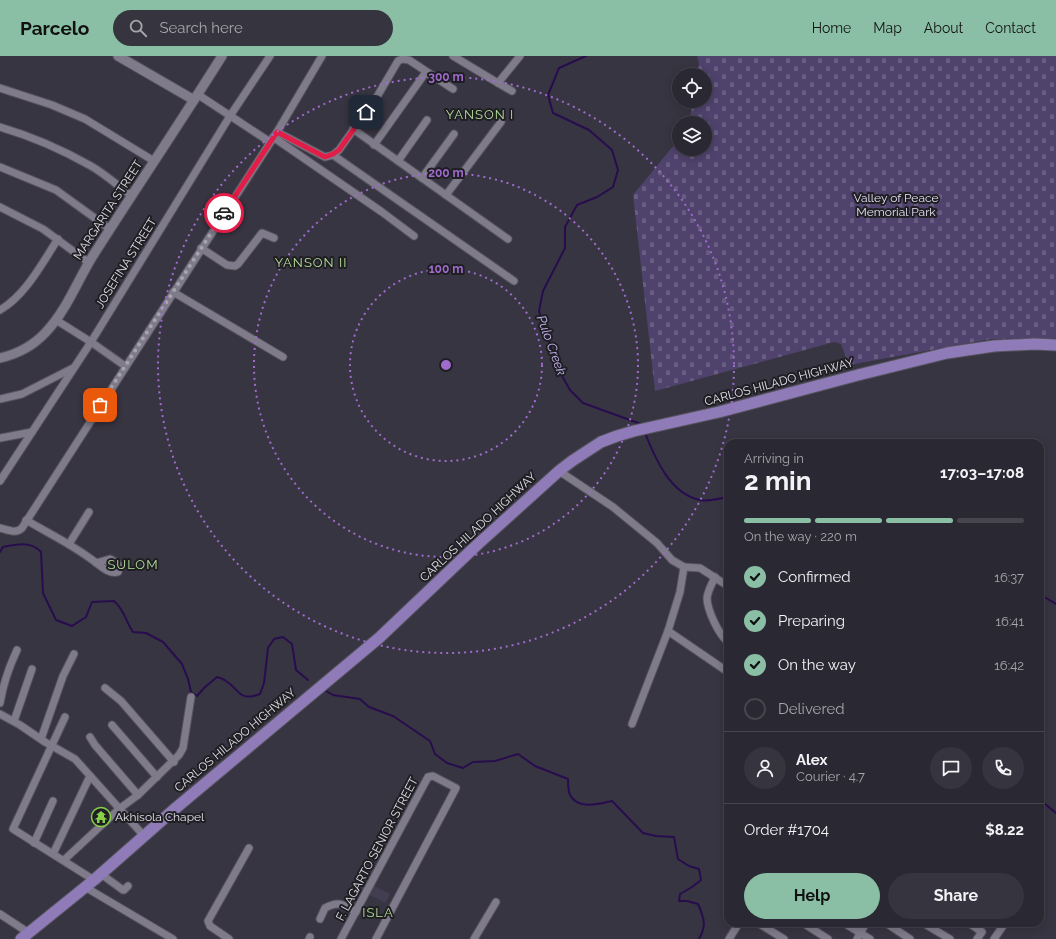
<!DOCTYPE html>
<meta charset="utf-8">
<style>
body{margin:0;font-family:Raleway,sans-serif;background:#36343e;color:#f1f3f6;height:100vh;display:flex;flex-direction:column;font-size:15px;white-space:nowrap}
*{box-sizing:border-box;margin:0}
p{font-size:13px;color:#a5a6ac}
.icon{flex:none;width:22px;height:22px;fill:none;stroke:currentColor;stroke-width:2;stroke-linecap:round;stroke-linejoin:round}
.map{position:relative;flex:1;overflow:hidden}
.details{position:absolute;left:724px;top:383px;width:320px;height:488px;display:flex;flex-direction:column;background:#2a2832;border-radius:12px;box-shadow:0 2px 10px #0003,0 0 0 1px #46444d}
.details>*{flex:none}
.fabs{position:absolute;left:672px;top:12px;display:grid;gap:8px}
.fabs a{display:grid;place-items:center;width:40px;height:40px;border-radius:50%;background:#2a2832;box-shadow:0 2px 10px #0003,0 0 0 1px #46444d;font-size:20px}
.pin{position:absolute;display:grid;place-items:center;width:34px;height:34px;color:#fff;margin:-17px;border-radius:8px;box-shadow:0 2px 6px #0006}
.courier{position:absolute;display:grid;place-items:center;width:40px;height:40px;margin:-20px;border:3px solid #e11d48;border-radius:50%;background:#fff;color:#222;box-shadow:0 1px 5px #0007}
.summary em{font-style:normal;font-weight:700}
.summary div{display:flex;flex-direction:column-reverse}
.summary{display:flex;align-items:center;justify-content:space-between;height:68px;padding:0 20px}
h1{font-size:26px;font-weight:700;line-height:30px}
.bar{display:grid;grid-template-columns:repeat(4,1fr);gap:6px 4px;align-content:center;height:48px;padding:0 20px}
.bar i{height:5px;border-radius:3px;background:#46444d}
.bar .on{background:#8abfa5}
.bar p{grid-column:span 4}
.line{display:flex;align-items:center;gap:10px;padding:0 20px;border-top:1px solid #46444d}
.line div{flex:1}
.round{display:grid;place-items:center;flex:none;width:42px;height:42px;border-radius:21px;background:#36343e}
ol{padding:0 20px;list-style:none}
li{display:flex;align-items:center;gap:12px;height:44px}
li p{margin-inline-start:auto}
li .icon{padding:4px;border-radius:50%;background:#8abfa5;color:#111;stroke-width:4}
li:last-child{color:#a5a6ac}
li i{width:22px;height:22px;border:2px solid #46444d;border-radius:50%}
.cta{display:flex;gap:8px;margin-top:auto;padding:8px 20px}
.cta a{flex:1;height:46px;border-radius:24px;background:#8abfa5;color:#111;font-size:16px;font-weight:700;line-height:46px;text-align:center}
.cta a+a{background:#36343e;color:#f1f3f6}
header{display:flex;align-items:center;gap:24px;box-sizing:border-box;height:56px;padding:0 20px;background:#8abfa5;color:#111}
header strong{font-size:19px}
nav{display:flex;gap:22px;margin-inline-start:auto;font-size:14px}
.search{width:280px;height:36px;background:#36343e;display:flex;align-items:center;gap:10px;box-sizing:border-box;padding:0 14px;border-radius:22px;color:#a5a6ac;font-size:15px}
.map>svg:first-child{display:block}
.built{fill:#423d50}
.cemetery{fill:url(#cemetery-stones)}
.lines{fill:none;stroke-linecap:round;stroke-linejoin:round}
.stream{stroke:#280d4e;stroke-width:2}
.minor-casing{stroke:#56535e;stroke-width:9}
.tertiary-casing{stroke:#56535e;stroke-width:11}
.primary-casing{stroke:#56535e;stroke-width:13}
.minor{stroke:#7f7b8a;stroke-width:7}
.tertiary{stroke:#7f7b8a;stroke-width:9}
.primary{stroke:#8e7bb8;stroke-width:11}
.done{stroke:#a6a4ae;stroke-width:4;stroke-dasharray:0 7.2}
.route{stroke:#e11d48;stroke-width:5}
.ring{fill:none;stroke:#9f6bcd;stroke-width:2;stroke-dasharray:2 4}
.labels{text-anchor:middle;stroke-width:4;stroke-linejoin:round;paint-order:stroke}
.park-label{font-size:12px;fill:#e5e0f5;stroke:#1f1e23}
.street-label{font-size:12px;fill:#e2e0e8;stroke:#1f1e23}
.poi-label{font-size:12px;fill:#e2e0e8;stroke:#1f1e23;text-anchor:start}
.neighbourhood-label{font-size:13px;letter-spacing:1px;fill:#b5de9a;stroke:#1f1e23}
.water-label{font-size:13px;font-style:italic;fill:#c8b8f3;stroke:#1f1e23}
.centre{fill:#9f6bcd;stroke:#1f1e23;stroke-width:2}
.ring-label{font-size:12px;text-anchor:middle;font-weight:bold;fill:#9f6bcd;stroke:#1f1e23;stroke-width:4;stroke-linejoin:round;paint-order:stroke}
</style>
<header>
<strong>Parcelo</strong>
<div class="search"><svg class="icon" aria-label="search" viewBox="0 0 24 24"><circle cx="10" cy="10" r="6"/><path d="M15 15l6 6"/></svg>Search here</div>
<nav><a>Home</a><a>Map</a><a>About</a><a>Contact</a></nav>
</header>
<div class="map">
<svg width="1056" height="883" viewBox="0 0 1056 883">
<defs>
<pattern id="cemetery-stones" width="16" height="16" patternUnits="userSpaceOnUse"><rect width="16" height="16" fill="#4f426c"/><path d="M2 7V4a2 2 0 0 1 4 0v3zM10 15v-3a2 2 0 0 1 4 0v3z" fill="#685d81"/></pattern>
</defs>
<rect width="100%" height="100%" fill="#383542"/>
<!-- built -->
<polygon class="built" points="373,829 390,838 385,847 368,838"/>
<!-- cemetery -->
<polygon class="cemetery" points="697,0 1056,0 1056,282 991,283 849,309 841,288 834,286 655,335 633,139 679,83 679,93 705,93 705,67 689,67 693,45 705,45 705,19 697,19 699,7"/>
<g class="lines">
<!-- stream -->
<g class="stream">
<polyline points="586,0 559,12 548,39 553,57 589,74 612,94 618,114 613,131 597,141 577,149 565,171 565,192 543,235 539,255 557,311 570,334 583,347 641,368 642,369"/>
<path d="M645,377C655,402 670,438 700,444C708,446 720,442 728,441"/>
<path d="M0,496L3,491C17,488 31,485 41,496L43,537L56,564L72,570L86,561L92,546L114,545C124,553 126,566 133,576L146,577L163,586L182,608L188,623L191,636L197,640L204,632L217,621C220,622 224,623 226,625C240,634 239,646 260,638L264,627L268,592L274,583L283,581L292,588L296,614L308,624"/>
<polyline points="1040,540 1046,542 1056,548"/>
<path d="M326,635L333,639L360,643L369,651L393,660L430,685L435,698L447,707L463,712L473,706L495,705L518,698L535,710L568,723C568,727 568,735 570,739C578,754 599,748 612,745L643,777L656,780L674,781L678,803L689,810L699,813L701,824L692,831L680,838L679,845H687L698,848C704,862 707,869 699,883"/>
<polyline points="1040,744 1056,757"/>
</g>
<defs>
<g id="minor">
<polyline points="453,0 498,27 520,0"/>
<polyline points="498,27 512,35"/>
<polyline points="0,32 52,49 85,63 154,105"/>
<polyline points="197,38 270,86"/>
<path d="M0,71C31,80 63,94 91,110C105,118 118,130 131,139"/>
<polyline points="353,73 508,183"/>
<polyline points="277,76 325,101 333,99 339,94 378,39 398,5 402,3 409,4 453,33"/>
<polyline points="273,81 382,156 414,180"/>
<polyline points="374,89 426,16"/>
<polyline points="333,99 514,225"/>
<polyline points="398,105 427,64"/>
<polyline points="0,111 56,134 110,173"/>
<polyline points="422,122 454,78"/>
<polyline points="446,139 501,66"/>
<polyline points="0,151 43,173 88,206"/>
<polyline points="201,192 227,209 235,210 238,208 262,177 274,182"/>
<polyline points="173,236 283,301"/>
<path d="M0,254C26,239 42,207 58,183"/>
<polyline points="56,264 91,286 125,310"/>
<polyline points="0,343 22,338 73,312"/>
<polyline points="0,382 32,376"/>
<polyline points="559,415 613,451 657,487 672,504 684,511"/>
<polyline points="0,425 91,286 230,60 270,0"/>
<path d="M26,464C48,477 71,488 91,503C99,508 108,519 118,516L119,511L117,507L110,503L96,507"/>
<path d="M0,472C8,474 16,478 22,472L277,76L322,0"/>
<polyline points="69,488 89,456"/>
<path d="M715,521C712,528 708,534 707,542C707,554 719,579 728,586"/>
<polyline points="728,530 700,512 684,511 680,536 668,575 728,616"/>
<polyline points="105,632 121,645 174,706"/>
<path d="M0,647C3,629 9,611 17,594"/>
<polyline points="0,658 20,669 45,686 75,703 144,780"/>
<polyline points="65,661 13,773 94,824"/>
<polyline points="14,665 32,613"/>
<polyline points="632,668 668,575"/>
<polyline points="112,669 157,721"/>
<polyline points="90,681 95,689 138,739"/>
<polyline points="41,683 63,620 74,598"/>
<polyline points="34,787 53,745"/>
<polyline points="53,798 90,720"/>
<polyline points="64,804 119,753 138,739 179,699 183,692 191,641"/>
<polyline points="101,818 123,834 124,834 128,830"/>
<polyline points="85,831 173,883"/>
<polyline points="0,858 29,877"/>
<path d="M320,863L325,852C339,844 344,849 356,856"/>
<polyline points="758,867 784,883"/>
<polyline points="803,867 828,883"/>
<polyline points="844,867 870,883"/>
<polyline points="886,867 910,883"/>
<polyline points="923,867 950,883"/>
<polyline points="969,867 982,876 977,883"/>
<polyline points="229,883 210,870 208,865 249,792"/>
<polyline points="309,883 310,881"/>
<polyline points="341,883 428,721 433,720 456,732 376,883"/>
<polyline points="474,883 496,846"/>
<polyline points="729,883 739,867"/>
<polyline points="857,883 866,867"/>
<polyline points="994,883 1005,867"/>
</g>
<g id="tertiary">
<polyline points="118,0 194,44"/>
<path d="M0,302C18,298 34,289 46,276C67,254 78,223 94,198C136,132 180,67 222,0"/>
</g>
<polyline id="primary" points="21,883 94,824 177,751 379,582 478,488 559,415 572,405 601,386 617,380 634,375 719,356 858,319 947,297 994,290 1034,288 1056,289"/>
</defs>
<!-- minor casing -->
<use href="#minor" class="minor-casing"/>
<!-- tertiary casing -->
<use href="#tertiary" class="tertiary-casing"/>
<!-- primary casing -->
<use href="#primary" class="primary-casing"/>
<!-- minor -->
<use href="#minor" class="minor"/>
<!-- tertiary -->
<use href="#tertiary" class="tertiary"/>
<!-- primary -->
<use href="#primary" class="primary"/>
</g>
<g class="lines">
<!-- done -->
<polyline class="done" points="100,349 224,157"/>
<!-- route -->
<polyline class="route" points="224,157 277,76 325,101 333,98 339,94 366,56"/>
</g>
<!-- distance rings -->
<g class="ring">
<circle cx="446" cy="309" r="96"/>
<circle cx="446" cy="309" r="192"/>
<circle cx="446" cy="309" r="288"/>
</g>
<!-- icons -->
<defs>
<symbol id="temple-ring" viewBox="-11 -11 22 22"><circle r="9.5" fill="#1f1e23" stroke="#88cf4a" stroke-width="1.5"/><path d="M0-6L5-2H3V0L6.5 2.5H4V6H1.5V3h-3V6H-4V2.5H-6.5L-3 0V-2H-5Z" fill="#88cf4a"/></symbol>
</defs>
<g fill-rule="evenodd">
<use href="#temple-ring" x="90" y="750" width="22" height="22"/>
</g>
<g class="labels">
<!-- park labels -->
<g class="park-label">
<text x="896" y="146">Valley of Peace<tspan x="896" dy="14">Memorial Park</tspan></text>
</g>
<!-- street labels -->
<g class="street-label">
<text transform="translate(108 154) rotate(-57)" y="4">MARGARITA STREET</text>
<text transform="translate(126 207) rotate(-58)" y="4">JOSEFINA STREET</text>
<text transform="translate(779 326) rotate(-15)" y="4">CARLOS HILADO HIGHWAY</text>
<text transform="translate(478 471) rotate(-43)" y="4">CARLOS HILADO HIGHWAY</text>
<text transform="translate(235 684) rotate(-40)" y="4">CARLOS HILADO HIGHWAY</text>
<text transform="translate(377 793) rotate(-62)" y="4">F. LAGARTO SENIOR STREET</text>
</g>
<!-- poi labels -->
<g class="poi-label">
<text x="115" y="765">Akhisola Chapel</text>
</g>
<!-- neighbourhood labels -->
<g class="neighbourhood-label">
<text x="480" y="63">YANSON I</text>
<text x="311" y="211">YANSON II</text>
<text x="133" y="513">SULOM</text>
<text x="378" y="861">ISLA</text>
</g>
<!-- water labels -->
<g class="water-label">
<text transform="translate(552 289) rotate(70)" y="5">Pulo Creek</text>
</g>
</g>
<circle cx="446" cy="309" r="6" class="centre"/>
<g class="ring-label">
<text x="446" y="25">300 m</text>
<text x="446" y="121">200 m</text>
<text x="446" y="217">100 m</text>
</g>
</svg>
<div class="fabs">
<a><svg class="icon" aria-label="locate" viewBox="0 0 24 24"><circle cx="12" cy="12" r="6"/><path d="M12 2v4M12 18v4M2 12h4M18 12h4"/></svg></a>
<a><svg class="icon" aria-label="layers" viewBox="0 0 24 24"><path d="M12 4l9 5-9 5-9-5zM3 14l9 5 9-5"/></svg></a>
</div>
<div class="pin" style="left:100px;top:349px;background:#ea580c"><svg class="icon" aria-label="bag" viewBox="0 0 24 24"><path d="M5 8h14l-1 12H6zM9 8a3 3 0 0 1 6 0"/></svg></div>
<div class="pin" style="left:366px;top:56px;background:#1f2937"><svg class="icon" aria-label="home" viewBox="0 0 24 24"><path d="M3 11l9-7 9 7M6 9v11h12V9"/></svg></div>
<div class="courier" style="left:224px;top:157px"><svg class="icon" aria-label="car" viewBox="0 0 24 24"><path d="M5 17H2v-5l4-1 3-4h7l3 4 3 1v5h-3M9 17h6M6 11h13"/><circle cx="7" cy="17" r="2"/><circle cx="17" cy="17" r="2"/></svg></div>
<section class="details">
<div class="summary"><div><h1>2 min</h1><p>Arriving in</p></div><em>17:03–17:08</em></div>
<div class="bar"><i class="on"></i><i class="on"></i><i class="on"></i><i></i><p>On the way · 220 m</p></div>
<ol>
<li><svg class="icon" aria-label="check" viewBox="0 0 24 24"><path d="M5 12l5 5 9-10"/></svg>Confirmed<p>16:37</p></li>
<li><svg class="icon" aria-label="check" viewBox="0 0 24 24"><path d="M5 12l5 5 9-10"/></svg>Preparing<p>16:41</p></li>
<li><svg class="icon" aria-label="check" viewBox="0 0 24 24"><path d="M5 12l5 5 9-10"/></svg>On the way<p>16:42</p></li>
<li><i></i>Delivered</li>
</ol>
<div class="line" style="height:72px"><a class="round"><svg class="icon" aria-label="person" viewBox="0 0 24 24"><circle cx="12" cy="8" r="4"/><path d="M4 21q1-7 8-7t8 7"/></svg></a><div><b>Alex</b><p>Courier · 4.7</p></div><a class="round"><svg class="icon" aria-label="chat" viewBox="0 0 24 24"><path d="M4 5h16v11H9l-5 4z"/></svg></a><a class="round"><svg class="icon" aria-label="phone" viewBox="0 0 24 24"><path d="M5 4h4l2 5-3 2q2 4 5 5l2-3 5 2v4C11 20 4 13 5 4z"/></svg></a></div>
<div class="line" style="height:52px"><div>Order #1704</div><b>$8.22</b></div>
<div class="cta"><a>Help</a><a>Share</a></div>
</section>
</div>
